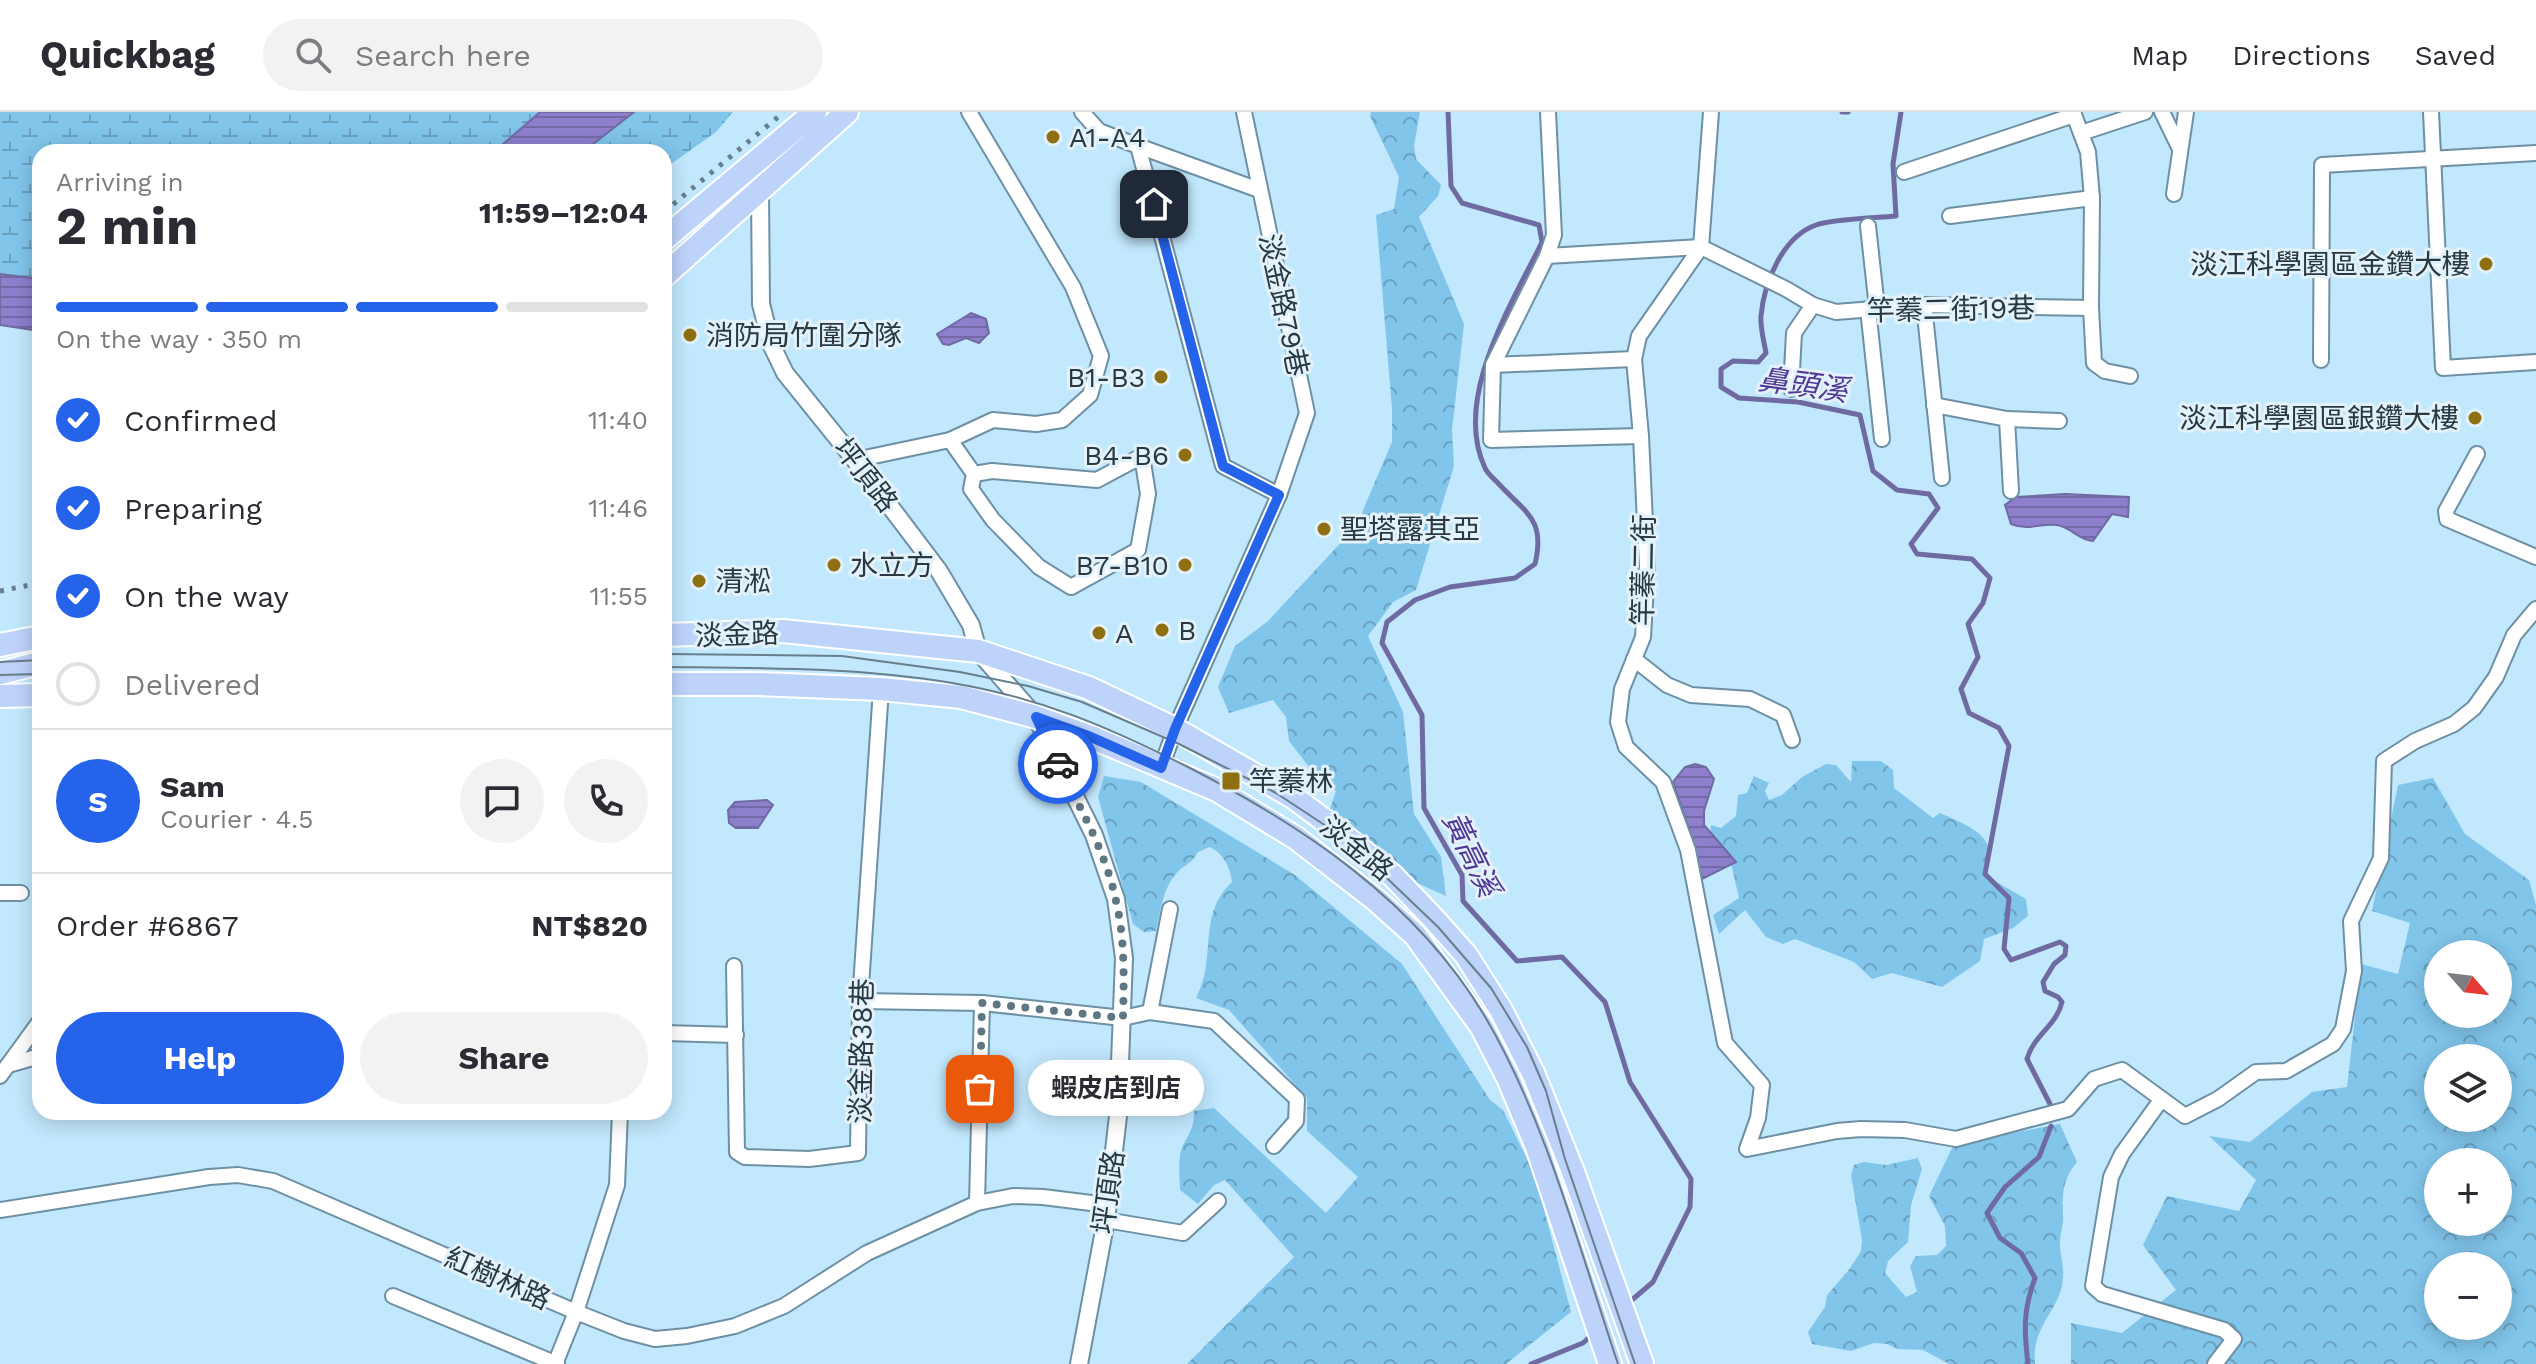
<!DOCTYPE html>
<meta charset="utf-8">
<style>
body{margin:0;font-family:"Work Sans","Noto Sans TC",sans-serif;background:#f2f2f3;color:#2b2b33;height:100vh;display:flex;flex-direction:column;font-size:30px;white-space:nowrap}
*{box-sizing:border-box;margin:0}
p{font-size:26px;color:#7c7c81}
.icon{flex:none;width:44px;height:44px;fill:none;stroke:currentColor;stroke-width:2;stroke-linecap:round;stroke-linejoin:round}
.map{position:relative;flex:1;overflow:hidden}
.sheet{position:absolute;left:32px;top:32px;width:640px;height:976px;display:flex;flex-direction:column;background:#fff;border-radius:24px;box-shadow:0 4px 20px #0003}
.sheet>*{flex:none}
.needle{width:52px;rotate:118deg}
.controls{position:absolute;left:2424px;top:828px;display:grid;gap:16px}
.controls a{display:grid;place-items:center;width:88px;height:88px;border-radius:50%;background:#fff;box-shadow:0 4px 20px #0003;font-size:40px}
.pin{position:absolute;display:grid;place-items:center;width:68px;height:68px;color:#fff;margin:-34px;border-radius:16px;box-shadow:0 4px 12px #0006}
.courier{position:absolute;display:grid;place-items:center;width:80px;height:80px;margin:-40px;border:6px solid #2563eb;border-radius:50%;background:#fff;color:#222;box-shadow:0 2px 10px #0007}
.bubble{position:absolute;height:56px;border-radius:28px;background:#fff;box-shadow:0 4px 20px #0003;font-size:26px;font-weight:700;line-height:56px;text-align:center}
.headline em{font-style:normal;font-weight:700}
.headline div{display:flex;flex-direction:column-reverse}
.headline{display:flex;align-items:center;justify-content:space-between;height:136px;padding:0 24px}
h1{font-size:52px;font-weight:700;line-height:60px}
.bar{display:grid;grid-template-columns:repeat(4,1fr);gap:12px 8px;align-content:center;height:96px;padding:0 24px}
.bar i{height:10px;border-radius:6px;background:#e1e1e2}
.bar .active{background:#2563eb}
.bar p{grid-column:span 4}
.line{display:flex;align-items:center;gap:20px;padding:0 24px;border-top:2px solid #e1e1e2}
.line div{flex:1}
.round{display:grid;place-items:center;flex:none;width:84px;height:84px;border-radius:42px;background:#f2f2f3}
ol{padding:0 24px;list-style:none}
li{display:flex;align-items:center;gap:24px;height:88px}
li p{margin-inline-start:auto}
li .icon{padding:8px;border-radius:50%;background:#2563eb;color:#fff;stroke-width:4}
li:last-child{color:#7c7c81}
li i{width:44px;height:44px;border:4px solid #e1e1e2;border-radius:50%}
.action{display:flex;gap:16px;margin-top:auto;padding:16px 24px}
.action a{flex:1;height:92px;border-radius:48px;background:#2563eb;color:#fff;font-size:32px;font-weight:700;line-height:92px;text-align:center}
.action a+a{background:#f2f2f3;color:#2b2b33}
header{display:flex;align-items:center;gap:48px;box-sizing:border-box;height:112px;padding:0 40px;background:#fff;border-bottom:2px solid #e1e1e2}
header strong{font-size:38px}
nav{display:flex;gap:44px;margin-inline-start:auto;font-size:28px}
.search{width:560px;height:72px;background:#f2f2f3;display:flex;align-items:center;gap:20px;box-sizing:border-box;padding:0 28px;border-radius:44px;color:#7c7c81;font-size:30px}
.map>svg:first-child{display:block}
.forest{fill:url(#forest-crowns);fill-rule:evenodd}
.wetland{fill:url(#wetland-marsh)}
.water{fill:url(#water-rules);stroke:#6f6aa2;stroke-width:2}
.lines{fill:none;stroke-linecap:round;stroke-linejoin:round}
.stream{stroke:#6f6aa2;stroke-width:5}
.minor-casing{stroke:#6d90a4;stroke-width:18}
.tertiary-casing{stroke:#6d90a4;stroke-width:20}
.primary-casing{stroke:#fff;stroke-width:26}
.minor{stroke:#fff;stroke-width:14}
.tertiary{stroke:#fff;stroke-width:16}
.primary{stroke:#bed3fa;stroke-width:22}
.tram{stroke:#677f8d;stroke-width:2}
.rail{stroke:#677f8d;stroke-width:5;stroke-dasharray:4 8;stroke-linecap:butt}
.done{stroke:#5f7683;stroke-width:8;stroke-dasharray:0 14.4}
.route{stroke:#2563eb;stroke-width:10}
.poi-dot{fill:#8e6f12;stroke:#e2f1fa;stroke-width:3}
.labels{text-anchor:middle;stroke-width:6;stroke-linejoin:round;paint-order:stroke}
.poi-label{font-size:28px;fill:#2a3941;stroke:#e2f1fa;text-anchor:start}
.street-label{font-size:28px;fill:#2a3941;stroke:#e2f1fa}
.water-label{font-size:30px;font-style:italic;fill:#513894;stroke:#e2f1fa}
</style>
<header>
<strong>Quickbag</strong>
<div class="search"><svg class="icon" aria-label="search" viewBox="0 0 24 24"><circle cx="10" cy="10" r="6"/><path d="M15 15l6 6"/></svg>Search here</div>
<nav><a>Map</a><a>Directions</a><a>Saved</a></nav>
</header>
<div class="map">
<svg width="2536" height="1252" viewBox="0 0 2536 1252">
<defs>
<pattern id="forest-crowns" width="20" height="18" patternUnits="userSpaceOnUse" patternTransform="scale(2)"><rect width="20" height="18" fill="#81c5eb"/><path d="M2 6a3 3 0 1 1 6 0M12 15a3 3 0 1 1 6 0" fill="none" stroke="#6aa1c0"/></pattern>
<pattern id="wetland-marsh" width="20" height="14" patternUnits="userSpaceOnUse" patternTransform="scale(2)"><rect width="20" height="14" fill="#81c5eb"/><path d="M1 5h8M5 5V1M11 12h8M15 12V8" fill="none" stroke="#6aa1c0"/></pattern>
<pattern id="water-rules" width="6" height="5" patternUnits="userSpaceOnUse" patternTransform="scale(2)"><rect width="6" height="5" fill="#8d7fcc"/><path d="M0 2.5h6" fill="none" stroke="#7369a7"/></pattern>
</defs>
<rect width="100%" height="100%" fill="#c2e8fd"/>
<!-- forest -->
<g class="forest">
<polygon points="1371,0 1420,0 1414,34 1416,47 1441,73 1438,84 1419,105 1464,212 1452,318 1454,354 1416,478 1393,490 1368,524 1403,600 1414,702 1441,745 1446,784 1417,771 1329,700 1336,679 1309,655 1289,629 1286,605 1273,588 1229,601 1218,575 1235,534 1268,509 1361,409 1363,398 1392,330 1392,297 1376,103 1394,97 1399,65 1370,4"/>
<path d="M1852,649H1881L1893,658L1894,676L1933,706L1940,701C1969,714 2004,726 1983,762L2026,787L2028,804L2013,816L1984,827L1980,849L1942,875L1892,861L1872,867L1854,850L1795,827L1783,832L1766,825L1745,798L1719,822L1713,803L1739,786L1730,747L1710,723L1711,713L1721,716L1736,704L1738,683L1747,681L1754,664L1769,671L1765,679L1769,688L1782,683L1802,665L1826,652L1836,653L1851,670Z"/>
<path d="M1104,664L1141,670L1295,763L1402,852L1490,988L1503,998L1535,1063L1571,1200L1506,1252H1187L1294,1145L1225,1068L1214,1073L1198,1092L1180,1078C1180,1068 1178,1055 1180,1044C1183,1026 1195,1021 1194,999L1214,996L1326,1101L1358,1065L1307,1019V986L1229,898L1196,886C1218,845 1196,804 1232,770C1230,755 1224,742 1210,735L1198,740C1191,753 1184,752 1175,763C1163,777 1160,801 1156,819L1144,820L1133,812L1098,685Z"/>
<path d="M2433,666L2465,722L2529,768L2536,793V1252H2071V1211L2122,1221L2176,1178L2143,1133L2167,1084L2239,1099L2256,1068L2209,1024L2250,1030L2312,980L2347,975L2361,852L2398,862L2410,811L2372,799L2398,673ZM2438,842H2498V902H2438ZM2438,946H2498V1006H2438ZM2438,1050H2498V1110H2438ZM2438,1154H2498V1214H2438Z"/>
<path d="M2060,1012L2077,1050C2063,1067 2062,1081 2063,1102C2064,1111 2061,1119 2060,1127C2059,1140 2064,1152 2063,1165C2062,1198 2031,1212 2035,1252H1949L1923,1238L1897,1237L1887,1232L1874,1231L1851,1239L1812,1232L1808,1220L1825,1195L1827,1183L1848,1159L1861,1139L1862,1128L1851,1063L1854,1053L1864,1050L1886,1053L1918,1046L1922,1057L1911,1093L1908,1130L1888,1149L1885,1161L1906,1185L1917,1180L1910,1154L1916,1144L1937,1143L1946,1134L1945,1114L1929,1084L1954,1032Z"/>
</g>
<!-- wetland -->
<g class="wetland">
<polygon points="0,0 540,0 494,40 40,40 40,167 0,162"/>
<polygon points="634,0 733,0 716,20 664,57 664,40 583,40"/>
</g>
<!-- water -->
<g class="water">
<polygon points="540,0 634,0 583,40 494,40"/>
<polygon points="0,162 40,167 40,219 0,213"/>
<polygon points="971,201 986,207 989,221 979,231 966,226 949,233 943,232 937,222"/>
<path d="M2065,382L2129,385L2128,405L2112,402L2093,429C2078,428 2071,415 2057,413C2040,411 2029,419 2011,412L2005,393L2016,385Z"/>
<polygon points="1695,652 1706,655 1714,667 1704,699 1704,713 1736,750 1702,767 1693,729 1673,670 1685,655"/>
<polygon points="767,688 773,693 758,716 736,716 729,711 728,698 735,690"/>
</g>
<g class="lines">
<!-- stream -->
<g class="stream">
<path d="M1448,0L1451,74L1462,91L1539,113L1542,130C1512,192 1452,286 1485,356C1487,361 1493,366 1497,370C1525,401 1546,406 1535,452L1515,466L1450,475L1415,488L1387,510L1382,531L1422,603L1424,696L1462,763L1463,789L1517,849L1562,845L1605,890L1630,970L1691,1067L1690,1095L1653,1170L1626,1193"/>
<polyline points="1842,0 1848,0"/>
<path d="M1901,0L1893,52L1896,104C1876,106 1832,107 1816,113C1782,125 1764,171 1761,204C1760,216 1764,229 1766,241L1758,250L1733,249L1721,257V275L1739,286L1798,290L1860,303L1873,359L1897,378L1929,382L1938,396L1911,432L1917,442L1972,447L1990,466L1983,491L1968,512L1978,545L1961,577L1969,601L1999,616L2009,634L1985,762L2009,786L2004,837L2011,848L2060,830L2066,834L2065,843L2054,852L2043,870L2045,879L2058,885L2062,890C2057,913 2033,924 2027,947L2050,992"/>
<polyline points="1531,1252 1583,1231 1594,1221"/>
<path d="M2028,1252C2024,1219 2023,1198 2035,1166L2021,1141L2000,1126L1987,1101L2005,1075L2039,1045L2051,1014"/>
</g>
<defs>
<g id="minor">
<polyline points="1082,0 1099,19 1138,34 1223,354 1279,383 1175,617 1161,656"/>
<polyline points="1244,0 1307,301 1279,383"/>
<polyline points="1548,0 1554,123 1547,144 1493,253 1491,328 1641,324"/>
<polyline points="1711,0 1701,135 1639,224 1634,247 1641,324 1647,454 1643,525 1622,577 1618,610 1626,635 1663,670 1688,738 1725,931 1762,973 1758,1006 1747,1037 1837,1019 1861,1017 1905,1018 1956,1027 2068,997 2094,967 2122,958 2185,1004 2218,987 2256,960 2286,959 2333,932 2343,917 2354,859 2351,809 2381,746 2384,649 2415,629 2454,612 2474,596 2496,565 2514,523 2536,497"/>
<polyline points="2073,0 2088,40 2092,86 2091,196 2094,251 2105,259 2130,264"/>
<polyline points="2162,0 2180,37"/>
<polyline points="2431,0 2443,256 2536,250"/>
<polyline points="2081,21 2145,0"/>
<polyline points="1138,34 1259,78"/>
<polyline points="1904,60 2074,3"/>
<polyline points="2174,82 2186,0"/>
<polyline points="1950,104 2092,86"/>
<polyline points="1868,114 1877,196"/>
<polyline points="1547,144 1701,135 1786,177 1813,193 1836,200 1924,193 2091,196"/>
<polyline points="1924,193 1942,366"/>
<polyline points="1868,197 1882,327"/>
<polyline points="2321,248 2322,53 2536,41"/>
<polyline points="1493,253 1634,247"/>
<polyline points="1791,277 1794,221 1813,193"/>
<polyline points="1934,293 2007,307 2059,309"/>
<polyline points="2007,307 2011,379"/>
<polyline points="950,328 974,362 971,377 993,408 1039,455 1071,475 1138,438 1148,382 1142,344 1097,368 992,359 974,362"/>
<polyline points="2477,342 2446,399 2447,407 2536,445"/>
<polyline points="855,348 950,328 993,308 1036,312 1062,308 1090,283 1101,244 1073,175 969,0"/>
<polyline points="1634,547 1667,573 1691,583 1750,587 1783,603 1792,628"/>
<polyline points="0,781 21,781"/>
<polyline points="734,854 737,1040 745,1045 809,1047 858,1041 860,889 881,577"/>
<polyline points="860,889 982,891 1123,906 1150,900 1214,909 1297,987 1296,1009 1274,1034"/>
<polyline points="1150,900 1170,797"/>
<polyline points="664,921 736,923"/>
<polyline points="8,953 40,944"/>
<polyline points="0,964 40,909"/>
<polyline points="2161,988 2122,1042 2111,1065 2093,1174 2102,1182 2224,1218 2234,1227 2215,1252"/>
<polyline points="977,1091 982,891"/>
<polyline points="0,1098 209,1065 238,1063 273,1069 576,1200 624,1219 655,1227 687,1224 735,1214 784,1194 867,1141 977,1091 1013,1084 1043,1085 1107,1093"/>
<polyline points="1106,1108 1183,1121 1218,1089"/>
<polyline points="393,1184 557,1252"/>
<polyline points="555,1252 576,1200 617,1073 620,1000"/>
</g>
<polyline id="tertiary" points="743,59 760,80 761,192 771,232 785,261 855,348 939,459 971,513 978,539 1036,605 1094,723 1116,787 1124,846 1118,1004 1106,1108 1079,1252"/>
<g id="primary">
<polyline points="664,127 815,0"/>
<polyline points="664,164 847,0"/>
<polyline points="664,523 783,519 978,539 1089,576 1175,617 1293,685 1332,714 1392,763 1433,806 1466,843 1501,898 1534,963 1572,1057 1642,1252"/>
<polyline points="0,533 40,525"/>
<polyline points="0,561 40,551"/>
<polyline points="664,572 759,572 881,577 961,585 1036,605 1091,625 1217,678 1296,726 1376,788 1415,823 1481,914 1508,966 1537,1035 1610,1252"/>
<polyline points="0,584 40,583"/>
</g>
</defs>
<!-- minor casing -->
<use href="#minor" class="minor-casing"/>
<!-- tertiary casing -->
<use href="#tertiary" class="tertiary-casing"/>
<!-- primary casing -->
<use href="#primary" class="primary-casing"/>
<!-- minor -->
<use href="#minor" class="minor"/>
<!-- tertiary -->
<use href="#tertiary" class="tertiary"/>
<!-- primary -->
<use href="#primary" class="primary"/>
<!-- tram -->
<g class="tram">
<polyline points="664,542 842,544 960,560 1028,574 1082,590 1177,631 1276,681 1323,712 1369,749 1438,815 1491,876 1527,935 1546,979 1565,1047 1635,1252"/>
<polyline points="0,550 40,548"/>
<path d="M664,555C761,556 857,555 952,571C1041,586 1106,614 1186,654C1302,713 1416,789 1484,903C1545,1005 1580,1139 1618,1252"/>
<polyline points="0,563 40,562"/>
</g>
<!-- rail -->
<g class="rail">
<polyline points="664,100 784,0"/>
<polyline points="0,479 40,471"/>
</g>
</g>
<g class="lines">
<!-- done -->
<path class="done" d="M980,977L982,891L1123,906C1124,866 1125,827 1116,789C1106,740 1080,696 1058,652"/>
<!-- route -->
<polyline class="route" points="1058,652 1036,605 1091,625 1161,656 1175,617 1279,383 1223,354 1154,92"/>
</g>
<!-- markers -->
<g class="poi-dot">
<circle cx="1053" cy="25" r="8"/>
<circle cx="2486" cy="152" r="8"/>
<circle cx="690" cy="223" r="8"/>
<circle cx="1161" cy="265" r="8"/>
<circle cx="2475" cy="306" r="8"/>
<circle cx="1185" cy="343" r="8"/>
<circle cx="1324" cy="417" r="8"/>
<circle cx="834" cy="453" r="8"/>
<circle cx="1185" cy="453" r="8"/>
<circle cx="699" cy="469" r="8"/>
<circle cx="1162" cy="518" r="8"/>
<circle cx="1099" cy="521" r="8"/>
<rect x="1221" y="659" width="20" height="20" rx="4"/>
</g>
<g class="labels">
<!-- poi labels -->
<g class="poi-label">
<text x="1069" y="35">A1-A4</text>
<text x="2470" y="162" text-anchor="end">淡江科學園區金鑽大樓</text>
<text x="706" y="233">消防局竹圍分隊</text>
<text x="1145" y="275" text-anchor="end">B1-B3</text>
<text x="2459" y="316" text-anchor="end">淡江科學園區銀鑽大樓</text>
<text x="1169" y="353" text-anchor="end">B4-B6</text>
<text x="1340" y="427">聖塔露其亞</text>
<text x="850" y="463">水立方</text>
<text x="1169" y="463" text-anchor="end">B7-B10</text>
<text x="715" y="479">清淞</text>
<text x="1178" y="528">B</text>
<text x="1115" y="531">A</text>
<text x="1249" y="679">竿蓁林</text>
</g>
<!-- street labels -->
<g class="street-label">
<text transform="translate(1284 193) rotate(78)" y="10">淡金路79巷</text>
<text transform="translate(1951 197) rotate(-1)" y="10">竿蓁二街19巷</text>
<text transform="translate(866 363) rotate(52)" y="10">坪頂路</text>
<text transform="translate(1643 458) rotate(-89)" y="10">竿蓁二街</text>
<text transform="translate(737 522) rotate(-2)" y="10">淡金路</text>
<text transform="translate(1357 736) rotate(39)" y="10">淡金路</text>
<text transform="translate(861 939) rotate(-89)" y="10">淡金路38巷</text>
<text transform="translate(1108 1080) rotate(-82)" y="10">坪頂路</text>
<text transform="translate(498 1166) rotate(24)" y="10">紅樹林路</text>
</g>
<!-- water labels -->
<g class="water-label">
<text transform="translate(1803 273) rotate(8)" y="10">鼻頭溪</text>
<text transform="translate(1471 742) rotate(64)" y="10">黃高溪</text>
</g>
</g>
</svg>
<div class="controls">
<a><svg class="needle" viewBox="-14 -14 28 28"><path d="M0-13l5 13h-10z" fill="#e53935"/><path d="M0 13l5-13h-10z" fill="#7c7c81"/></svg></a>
<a><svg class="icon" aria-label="layers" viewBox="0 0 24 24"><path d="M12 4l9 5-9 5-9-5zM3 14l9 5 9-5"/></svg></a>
<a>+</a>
<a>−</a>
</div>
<div class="pin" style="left:980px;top:977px;background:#ea580c"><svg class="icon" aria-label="bag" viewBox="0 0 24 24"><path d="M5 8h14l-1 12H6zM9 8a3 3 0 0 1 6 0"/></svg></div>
<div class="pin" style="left:1154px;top:92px;background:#1f2937"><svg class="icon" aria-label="home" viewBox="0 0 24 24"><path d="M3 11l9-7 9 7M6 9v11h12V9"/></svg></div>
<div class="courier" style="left:1058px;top:652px"><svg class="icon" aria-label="car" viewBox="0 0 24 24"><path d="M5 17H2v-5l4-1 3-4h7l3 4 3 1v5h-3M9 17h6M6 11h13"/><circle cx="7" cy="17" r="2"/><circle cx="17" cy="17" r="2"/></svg></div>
<div class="bubble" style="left:1028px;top:948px;width:176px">蝦皮店到店</div>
<section class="sheet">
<div class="headline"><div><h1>2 min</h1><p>Arriving in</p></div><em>11:59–12:04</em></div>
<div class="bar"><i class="active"></i><i class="active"></i><i class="active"></i><i></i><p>On the way · 350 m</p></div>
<ol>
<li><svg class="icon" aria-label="check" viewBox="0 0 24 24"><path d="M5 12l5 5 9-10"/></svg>Confirmed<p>11:40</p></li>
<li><svg class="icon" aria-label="check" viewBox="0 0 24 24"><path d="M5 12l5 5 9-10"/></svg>Preparing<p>11:46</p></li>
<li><svg class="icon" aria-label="check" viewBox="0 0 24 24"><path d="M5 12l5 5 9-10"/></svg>On the way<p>11:55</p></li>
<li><i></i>Delivered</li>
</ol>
<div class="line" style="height:144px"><b class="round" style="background:#2563eb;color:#fff">S</b><div><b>Sam</b><p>Courier · 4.5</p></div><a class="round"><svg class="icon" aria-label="chat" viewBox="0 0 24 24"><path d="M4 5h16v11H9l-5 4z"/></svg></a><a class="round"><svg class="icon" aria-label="phone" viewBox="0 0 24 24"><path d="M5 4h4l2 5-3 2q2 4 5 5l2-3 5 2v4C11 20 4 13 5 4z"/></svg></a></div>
<div class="line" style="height:104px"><div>Order #6867</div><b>NT$820</b></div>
<div class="action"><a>Help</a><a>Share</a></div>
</section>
</div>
